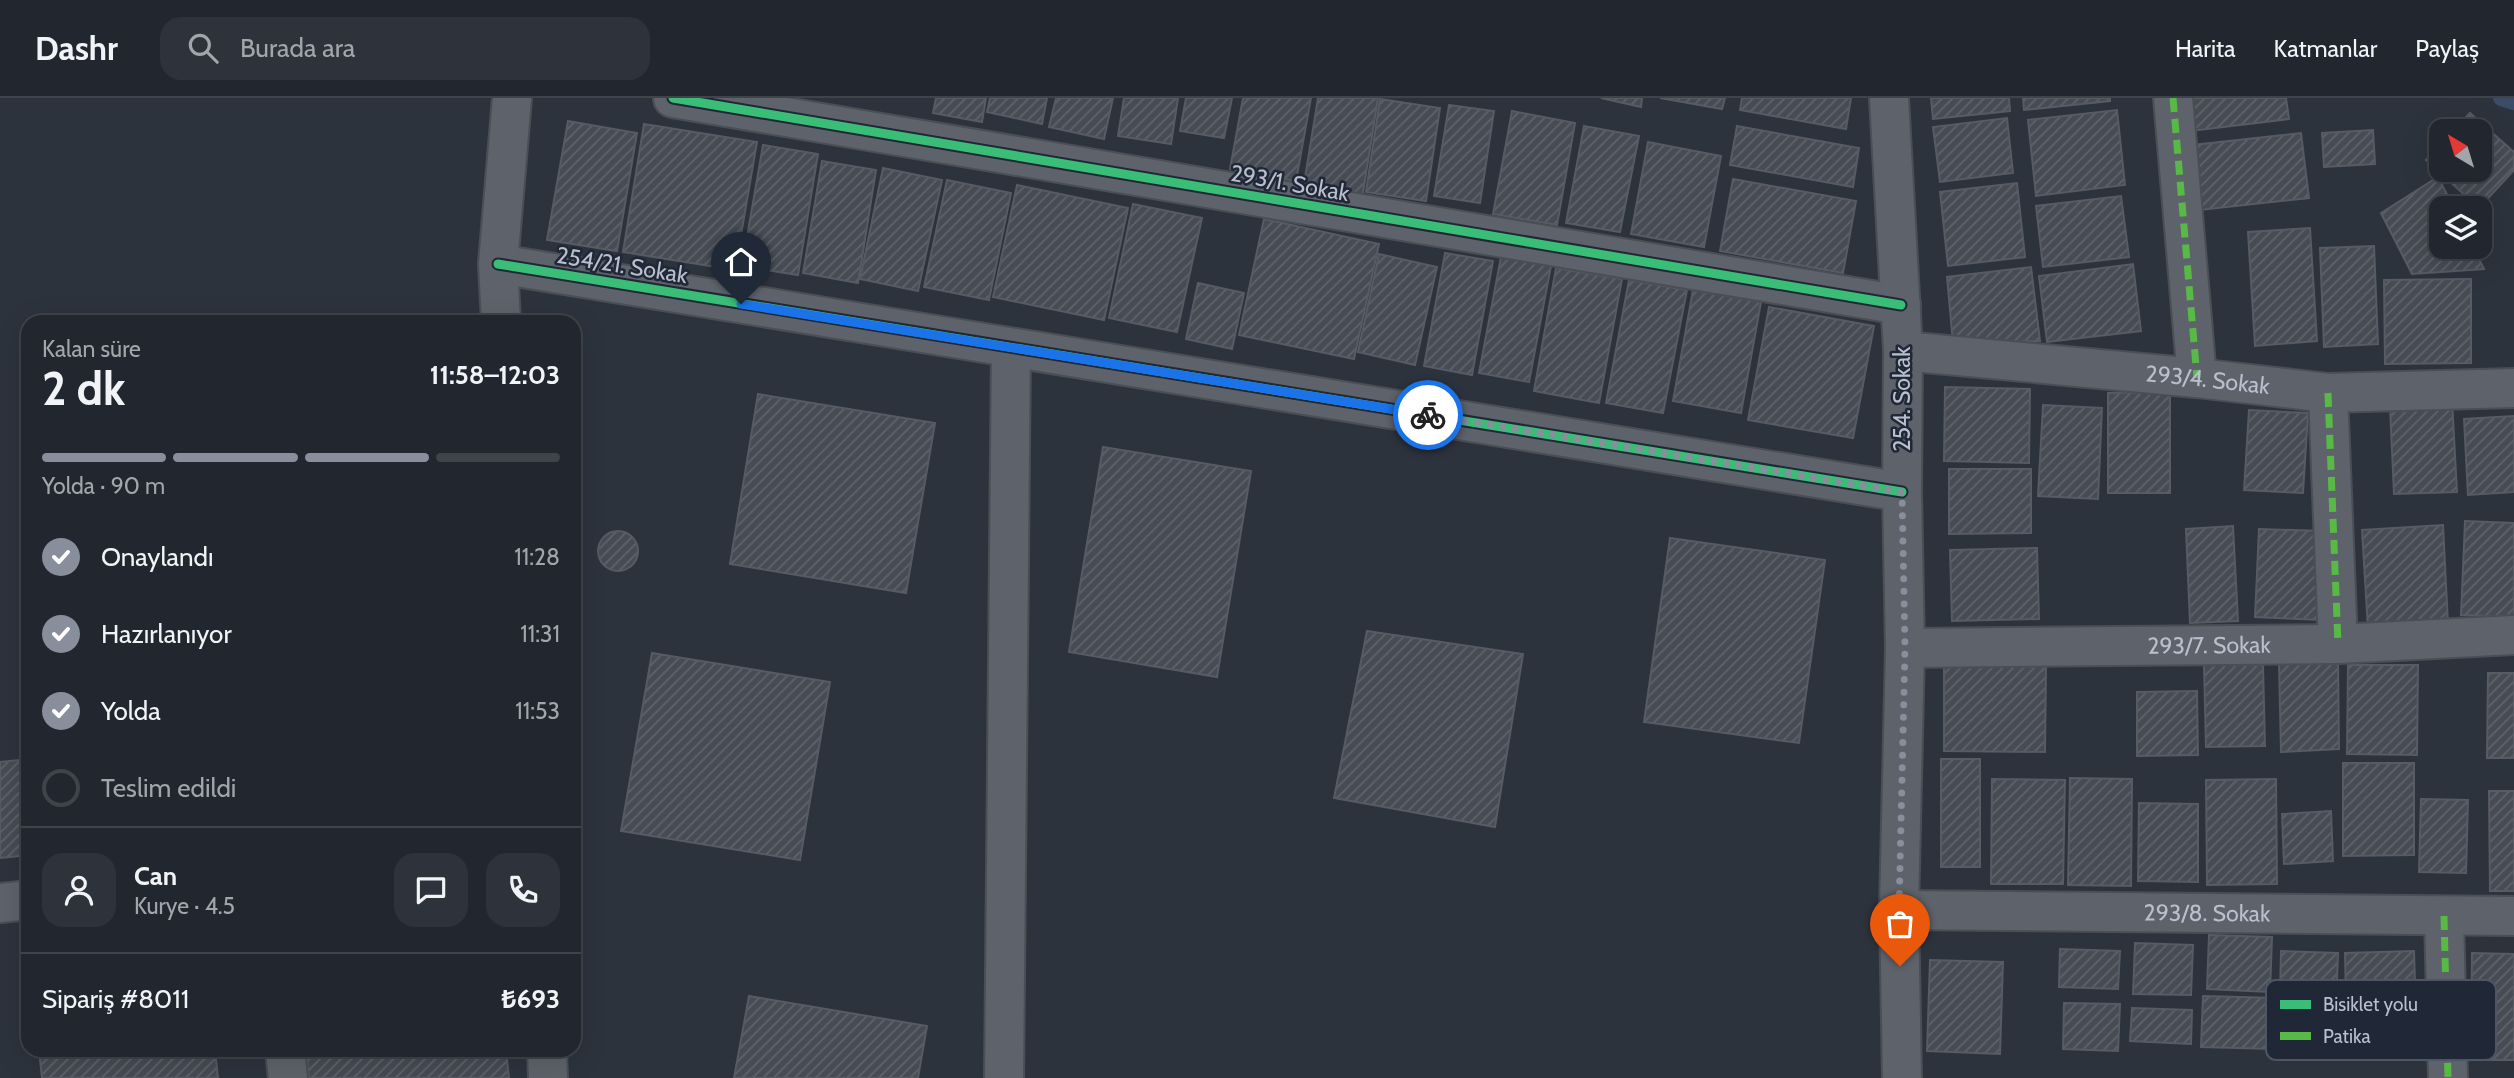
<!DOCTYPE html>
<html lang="tr">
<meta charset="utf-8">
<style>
body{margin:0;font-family:Cabin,sans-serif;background:#2e323a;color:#f1f3f6;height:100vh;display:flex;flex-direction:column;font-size:26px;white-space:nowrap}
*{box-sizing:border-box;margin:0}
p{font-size:23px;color:#a2a5aa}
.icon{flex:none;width:38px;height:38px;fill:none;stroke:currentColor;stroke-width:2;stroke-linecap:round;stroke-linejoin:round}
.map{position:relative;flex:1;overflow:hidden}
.side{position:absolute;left:21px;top:217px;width:560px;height:742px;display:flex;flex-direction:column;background:#22262e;border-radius:21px;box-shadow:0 7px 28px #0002,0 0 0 2px #3f434a}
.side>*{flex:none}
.needle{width:46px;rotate:322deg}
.tools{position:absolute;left:2429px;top:21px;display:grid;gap:14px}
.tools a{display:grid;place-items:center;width:63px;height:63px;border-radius:14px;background:#22262e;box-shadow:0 7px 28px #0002,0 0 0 2px #3f434a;font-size:35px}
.pin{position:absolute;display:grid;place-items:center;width:60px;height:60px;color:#fff;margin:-72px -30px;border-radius:50% 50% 50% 0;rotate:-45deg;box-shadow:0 0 7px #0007}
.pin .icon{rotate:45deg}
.courier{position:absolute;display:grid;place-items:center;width:70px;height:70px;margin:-35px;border:5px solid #1a73e8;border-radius:50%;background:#fff;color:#222;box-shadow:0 2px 9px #0007}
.overview em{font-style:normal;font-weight:800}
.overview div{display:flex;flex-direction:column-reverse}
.overview{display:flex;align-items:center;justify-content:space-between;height:119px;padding:0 21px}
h1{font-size:46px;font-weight:800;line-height:52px}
.bar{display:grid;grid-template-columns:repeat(4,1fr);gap:10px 7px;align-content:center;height:84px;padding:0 21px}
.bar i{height:9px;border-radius:5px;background:#3f434a}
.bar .current{background:#888e9b}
.bar p{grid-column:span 4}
.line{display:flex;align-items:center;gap:18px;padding:0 21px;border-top:2px solid #3f434a}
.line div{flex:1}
.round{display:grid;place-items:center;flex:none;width:74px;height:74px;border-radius:21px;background:#2e323a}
ol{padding:0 21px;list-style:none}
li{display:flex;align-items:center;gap:21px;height:77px}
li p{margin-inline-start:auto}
li .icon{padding:7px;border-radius:50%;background:#888e9b;color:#fff;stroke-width:4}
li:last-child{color:#a2a5aa}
li i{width:38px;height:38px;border:4px solid #3f434a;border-radius:50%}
header{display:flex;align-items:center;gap:42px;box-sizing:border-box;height:98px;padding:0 35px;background:#22262e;border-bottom:2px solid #3f434a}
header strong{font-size:33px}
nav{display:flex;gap:38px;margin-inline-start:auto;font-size:24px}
.search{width:490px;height:63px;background:#2e323a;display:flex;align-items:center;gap:18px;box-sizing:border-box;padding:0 24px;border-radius:21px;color:#a2a5aa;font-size:26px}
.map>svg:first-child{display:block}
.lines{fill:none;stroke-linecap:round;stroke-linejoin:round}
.stream{stroke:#3c4b68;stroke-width:16}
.building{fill:url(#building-hatch);stroke:#565b64;stroke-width:2}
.minor-casing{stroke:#4a4e55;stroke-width:42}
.minor{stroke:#5e626a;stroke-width:38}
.quiet{stroke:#58b947;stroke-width:7;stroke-dasharray:14 7;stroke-linecap:butt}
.cycleway-casing{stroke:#202838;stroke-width:13}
.cycleway{stroke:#3abd76;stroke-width:9}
.done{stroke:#888e9b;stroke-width:7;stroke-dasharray:0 12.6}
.route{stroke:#1a73e8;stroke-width:9}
.labels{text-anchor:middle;stroke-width:5;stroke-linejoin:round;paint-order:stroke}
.street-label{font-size:23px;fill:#b9bfcd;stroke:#202838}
.key{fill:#202838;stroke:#4e5565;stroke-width:2}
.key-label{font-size:19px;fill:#b9bfcd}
</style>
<header>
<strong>Dashr</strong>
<div class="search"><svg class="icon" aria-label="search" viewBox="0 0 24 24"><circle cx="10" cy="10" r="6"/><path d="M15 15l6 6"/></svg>Burada ara</div>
<nav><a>Harita</a><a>Katmanlar</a><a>Paylaş</a></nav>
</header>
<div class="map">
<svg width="2514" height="980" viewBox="0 0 2514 980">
<defs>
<pattern id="building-hatch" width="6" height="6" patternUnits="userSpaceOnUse" patternTransform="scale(1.75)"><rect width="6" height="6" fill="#464b54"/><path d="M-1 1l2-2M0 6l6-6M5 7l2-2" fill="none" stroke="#5f636b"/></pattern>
</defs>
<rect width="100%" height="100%" fill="#2d333d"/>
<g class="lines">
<!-- stream -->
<polyline class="stream" points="2501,0 2514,4"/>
</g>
<!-- building -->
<g class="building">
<polygon points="936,0 986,0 982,24 933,15"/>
<polygon points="990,0 1047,0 1042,26 987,14"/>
<polygon points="1056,0 1113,0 1104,41 1049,29"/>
<polygon points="1124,0 1178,0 1171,46 1118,38"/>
<polygon points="1186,0 1232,0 1224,40 1180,33"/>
<polygon points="1243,0 1311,0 1296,83 1230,71"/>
<polygon points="1318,0 1378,0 1362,101 1303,92"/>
<polygon points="1601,0 1642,0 1641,9"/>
<polygon points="1660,0 1725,0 1722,11"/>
<polygon points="1742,0 1851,0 1846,31 1740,12"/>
<polygon points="1931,0 2009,0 2010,13 1933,21"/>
<polygon points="2023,0 2110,0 2110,3 2024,12"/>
<polygon points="2187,0 2286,0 2289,21 2191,33"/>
<polygon points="1380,1 1440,10 1426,103 1366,94"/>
<polygon points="1449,7 1494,13 1480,105 1434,98"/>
<polygon points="2117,12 2125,87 2036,98 2028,22"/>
<polygon points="1512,13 1575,25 1557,127 1493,116"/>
<polygon points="2470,15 2514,54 2514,72 2479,110 2426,62 2441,46 2441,72 2480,72 2480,33 2453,33"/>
<polygon points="2007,20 2013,75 1940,84 1933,29"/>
<polygon points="568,23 637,35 617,153 547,142"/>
<polygon points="644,26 757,44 735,172 623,154"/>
<polygon points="1584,28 1639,38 1620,134 1566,125"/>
<polygon points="1737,28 1859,50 1853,89 1730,67"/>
<polygon points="2373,32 2375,66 2324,69 2322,35"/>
<polygon points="2301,35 2309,100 2200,112 2193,47"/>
<polygon points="1648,44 1721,58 1704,149 1631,136"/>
<polygon points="763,47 818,56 798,177 742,168"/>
<polygon points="822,63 876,72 858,185 803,175"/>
<polygon points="883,70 942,82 918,193 860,181"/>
<polygon points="2438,79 2454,110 2441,110 2441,149 2473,149 2484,171 2412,176 2381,115"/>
<polygon points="1733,81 1856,103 1843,175 1720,153"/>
<polygon points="947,82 1011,95 989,202 924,189"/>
<polygon points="2017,85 2025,159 1948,168 1940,94"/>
<polygon points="1017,87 1128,110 1104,222 993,199"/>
<polygon points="2121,98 2129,159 2043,169 2036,108"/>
<polygon points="1133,106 1202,120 1177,234 1109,220"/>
<polygon points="1264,121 1379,146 1354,261 1239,237"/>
<polygon points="2310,130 2317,243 2255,248 2248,134"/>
<polygon points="2374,148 2378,246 2324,249 2320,150"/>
<polygon points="1445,155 1493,163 1472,277 1424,268"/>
<polygon points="1379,156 1437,169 1415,267 1358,254"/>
<polygon points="1501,159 1551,168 1529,284 1479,275"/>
<polygon points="2133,166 2141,233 2047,244 2039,178"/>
<polygon points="2031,169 2040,243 1953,245 1947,179"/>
<polygon points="1556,170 1622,181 1599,305 1534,293"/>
<polygon points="2471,181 2471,265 2385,266 2384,182"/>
<polygon points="1629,182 1687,192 1663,315 1606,305"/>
<polygon points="1198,185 1244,195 1232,251 1186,241"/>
<polygon points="1693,192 1761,204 1741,315 1673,303"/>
<polygon points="1769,209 1874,228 1853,340 1748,322"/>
<polygon points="1945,289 2030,291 2029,365 1944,363"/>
<polygon points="2170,294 2170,395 2108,395 2108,295"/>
<polygon points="758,296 935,325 906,495 730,466"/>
<polygon points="2452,302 2457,394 2394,396 2390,309"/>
<polygon points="2043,307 2102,310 2098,401 2038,398"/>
<polygon points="2249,312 2308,315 2303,395 2244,392"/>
<polygon points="2514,318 2514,394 2468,397 2464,321"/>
<polygon points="1103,349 1251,373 1217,579 1069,554"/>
<polygon points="1949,371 2031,371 2031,435 1949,436"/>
<polygon points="2465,423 2514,425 2514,519 2461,517"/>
<polygon points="2443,427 2448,526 2368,531 2362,432"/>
<polygon points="2233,428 2238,523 2190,525 2186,431"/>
<polygon points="2259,431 2324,433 2321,522 2255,519"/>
<circle cx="618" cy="453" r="20"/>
<polygon points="1670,440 1825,462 1799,645 1644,624"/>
<polygon points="2037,450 2039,521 1952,523 1950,452"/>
<polygon points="1367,533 1523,556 1495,729 1334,700"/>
<polygon points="652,555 830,584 800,762 621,733"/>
<polygon points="2338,563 2339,651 2281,654 2279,565"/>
<polygon points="2204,567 2263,567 2265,648 2206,649"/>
<polygon points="2348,567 2418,567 2417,657 2347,656"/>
<polygon points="1944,568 2046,569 2045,654 1944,653"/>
<polygon points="2488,575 2514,575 2514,660 2487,660"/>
<polygon points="2197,593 2198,657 2137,658 2137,594"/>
<polygon points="28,661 28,757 0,760 0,664"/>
<rect x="1941" y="661" width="39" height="108"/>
<polygon points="2343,665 2414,665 2414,757 2343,758"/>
<polygon points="2070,680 2132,681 2131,788 2068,787"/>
<polygon points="1992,681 2065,682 2063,786 1991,786"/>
<polygon points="2276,681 2277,786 2207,787 2206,682"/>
<polygon points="2489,693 2514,693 2514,793 2490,793"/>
<polygon points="2421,701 2468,702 2466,775 2419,774"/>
<polygon points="2139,705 2198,706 2198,784 2138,783"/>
<polygon points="2331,713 2333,763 2284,766 2282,716"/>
<polygon points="2209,837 2272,839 2270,894 2207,891"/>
<polygon points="2135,845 2193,847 2191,897 2133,896"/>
<polygon points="2060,851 2120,853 2118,891 2059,889"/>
<polygon points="2281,853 2338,855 2335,938 2279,937"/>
<polygon points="2414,853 2417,949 2347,951 2345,855"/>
<polygon points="2472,855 2514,856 2514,962 2471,962"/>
<polygon points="1930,862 2003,864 2000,956 1927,953"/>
<polygon points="749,898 927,928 918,980 734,980"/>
<polygon points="2203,898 2276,900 2274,951 2201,949"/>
<polygon points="2064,905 2120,906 2118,953 2063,951"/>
<polygon points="2132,910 2192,912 2191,946 2130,943"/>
<polygon points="39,952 215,952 218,980 42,980"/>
<polygon points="306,952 506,952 509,980 309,980"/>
</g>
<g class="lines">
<defs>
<g id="minor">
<polyline points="673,0 1901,207"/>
<polyline points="1889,0 1903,253 1902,394 1905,550 1899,812 1902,980"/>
<polyline points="2173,0 2197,280"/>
<polyline points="498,166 1902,394"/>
<polyline points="501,224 498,166 512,0"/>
<path id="s1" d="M1903,253L2197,280L2328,295L2514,290"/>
<polyline points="2328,295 2338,546"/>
<path id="s2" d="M1905,550L2338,546L2514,537"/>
<polyline points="0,805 28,802"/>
<path id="s3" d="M1899,812L2514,818"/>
<polyline points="2444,818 2448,980"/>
<polyline points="285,952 288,980"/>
<polyline points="547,952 548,980"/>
<polyline points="1004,980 1011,250"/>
</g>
</defs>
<!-- minor casing -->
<use href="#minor" class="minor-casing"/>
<!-- minor -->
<use href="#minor" class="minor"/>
<!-- quiet -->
<g class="quiet">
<polyline points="2173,0 2197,280"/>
<polyline points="2328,295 2338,546"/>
<polyline points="2444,818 2448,980"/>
</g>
<defs>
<g id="cycleway">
<polyline points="673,0 1901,207"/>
<polyline points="498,166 1902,394"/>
</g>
</defs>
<!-- cycleway casing -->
<use href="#cycleway" class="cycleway-casing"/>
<!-- cycleway -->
<use href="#cycleway" class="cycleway"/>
</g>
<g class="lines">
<!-- done -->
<polyline class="done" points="1428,317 1902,394 1905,550 1899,812 1900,868"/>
<!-- route -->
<polyline class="route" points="741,206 1428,317"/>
</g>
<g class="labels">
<!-- street labels -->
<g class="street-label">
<text transform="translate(1290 85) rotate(10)" y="8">293/1. Sokak</text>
<text transform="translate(622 167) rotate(9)" y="8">254/21. Sokak</text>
<text dy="8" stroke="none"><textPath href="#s1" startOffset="306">293/4. Sokak</textPath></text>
<text transform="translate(1902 301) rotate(-90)" y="8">254. Sokak</text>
<text dy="8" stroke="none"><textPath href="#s2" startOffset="304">293/7. Sokak</textPath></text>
<text dy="8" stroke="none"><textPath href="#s3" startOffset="308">293/8. Sokak</textPath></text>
</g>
</g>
<!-- legend -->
<rect x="2266" y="882" width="230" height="80" rx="10" class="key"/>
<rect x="2280" y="902" width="31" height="9" fill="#3abd76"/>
<rect x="2280" y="934" width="31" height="8" fill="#58b947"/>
<g class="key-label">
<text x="2323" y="913">Bisiklet yolu</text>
<text x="2323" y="945">Patika</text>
</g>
</svg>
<div class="tools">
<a><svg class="needle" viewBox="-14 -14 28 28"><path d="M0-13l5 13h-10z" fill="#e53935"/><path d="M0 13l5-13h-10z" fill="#a2a5aa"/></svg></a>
<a><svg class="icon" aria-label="layers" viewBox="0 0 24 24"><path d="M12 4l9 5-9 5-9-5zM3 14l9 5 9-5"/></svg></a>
</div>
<div class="pin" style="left:1900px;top:868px;background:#ea580c"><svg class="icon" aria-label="bag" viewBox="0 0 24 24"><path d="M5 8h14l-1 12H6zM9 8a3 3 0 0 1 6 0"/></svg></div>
<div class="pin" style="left:741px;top:206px;background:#1f2937"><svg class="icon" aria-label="home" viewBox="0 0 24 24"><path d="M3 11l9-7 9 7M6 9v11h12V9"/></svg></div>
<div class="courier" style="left:1428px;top:317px"><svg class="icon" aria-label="bike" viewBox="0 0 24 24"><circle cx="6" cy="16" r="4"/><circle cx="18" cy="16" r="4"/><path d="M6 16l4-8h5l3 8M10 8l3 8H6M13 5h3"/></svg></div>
<section class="side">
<div class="overview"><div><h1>2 dk</h1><p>Kalan süre</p></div><em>11:58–12:03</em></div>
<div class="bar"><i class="current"></i><i class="current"></i><i class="current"></i><i></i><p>Yolda · 90 m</p></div>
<ol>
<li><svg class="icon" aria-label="check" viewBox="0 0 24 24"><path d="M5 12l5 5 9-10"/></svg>Onaylandı<p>11:28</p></li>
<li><svg class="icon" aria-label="check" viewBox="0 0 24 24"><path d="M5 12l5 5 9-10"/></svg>Hazırlanıyor<p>11:31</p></li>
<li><svg class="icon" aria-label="check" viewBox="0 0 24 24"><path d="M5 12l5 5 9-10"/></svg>Yolda<p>11:53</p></li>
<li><i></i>Teslim edildi</li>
</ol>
<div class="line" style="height:126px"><a class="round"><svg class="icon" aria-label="person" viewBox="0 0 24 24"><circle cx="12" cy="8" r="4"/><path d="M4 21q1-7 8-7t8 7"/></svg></a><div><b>Can</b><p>Kurye · 4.5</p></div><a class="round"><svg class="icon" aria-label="chat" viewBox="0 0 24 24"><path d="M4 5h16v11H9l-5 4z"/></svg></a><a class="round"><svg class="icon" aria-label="phone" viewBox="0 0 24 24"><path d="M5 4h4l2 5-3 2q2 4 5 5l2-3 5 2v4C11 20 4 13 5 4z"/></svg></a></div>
<div class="line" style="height:91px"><div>Sipariş #8011</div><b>₺693</b></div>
</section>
</div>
